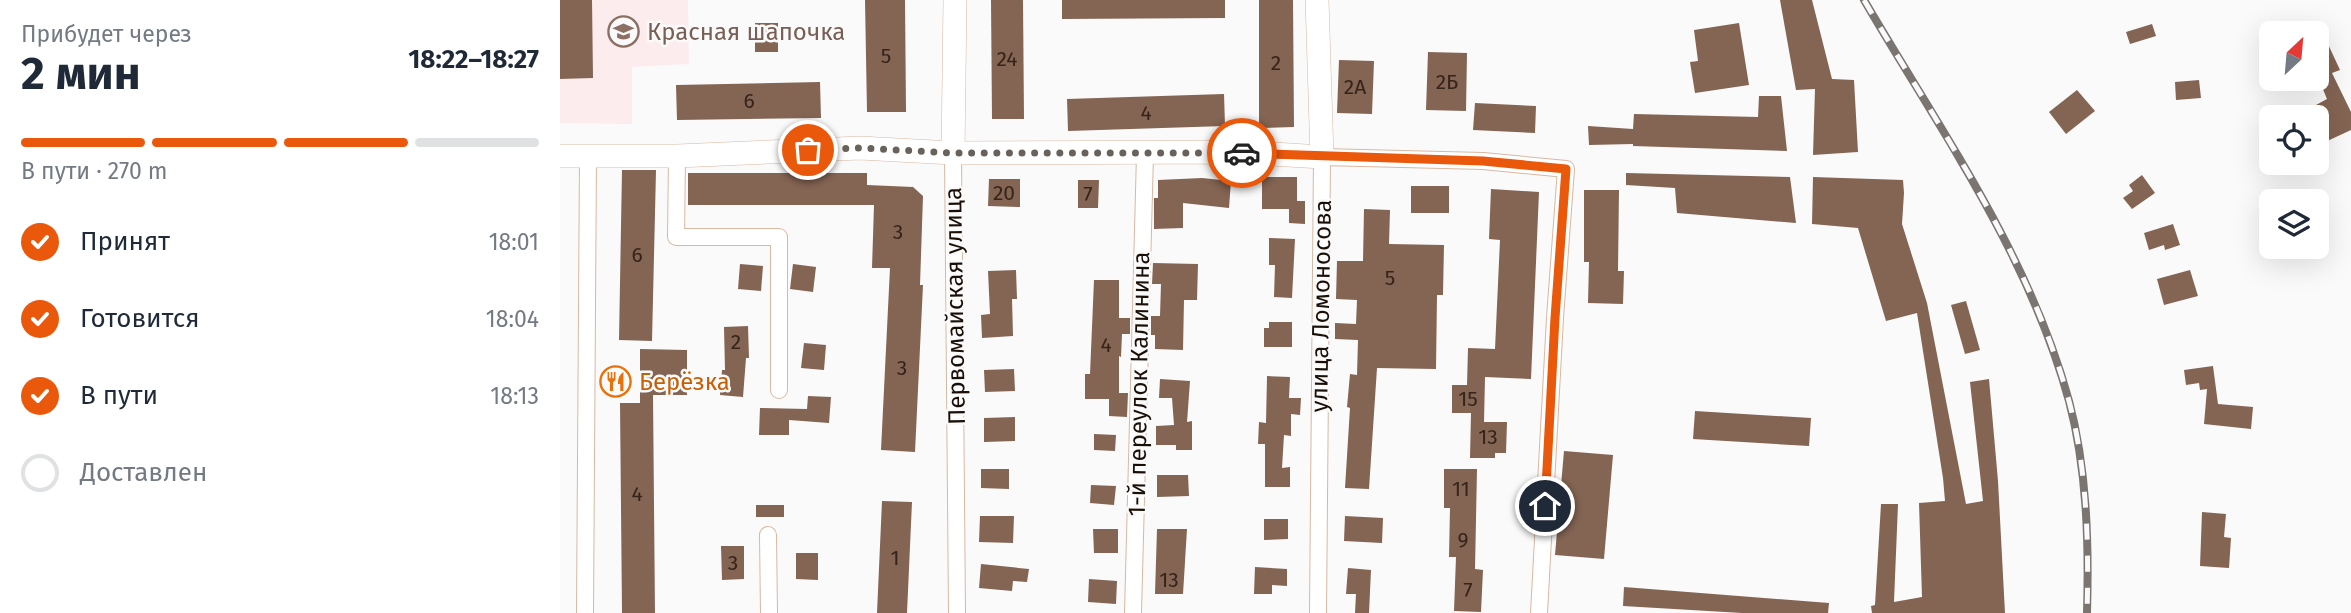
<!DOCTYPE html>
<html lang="ru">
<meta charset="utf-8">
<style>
body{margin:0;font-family:"Fira Sans",sans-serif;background:#f6f6f7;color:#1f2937;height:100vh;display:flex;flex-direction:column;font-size:26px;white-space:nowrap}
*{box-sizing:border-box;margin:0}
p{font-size:23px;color:#747a83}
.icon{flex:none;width:38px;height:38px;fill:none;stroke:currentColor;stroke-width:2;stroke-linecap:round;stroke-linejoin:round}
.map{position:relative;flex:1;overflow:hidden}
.sheet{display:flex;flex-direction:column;background:#fff;width:560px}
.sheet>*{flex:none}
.needle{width:46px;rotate:26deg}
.fabs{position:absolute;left:1699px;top:21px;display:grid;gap:14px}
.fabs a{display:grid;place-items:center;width:70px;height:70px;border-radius:10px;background:#fff;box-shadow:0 7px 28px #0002;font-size:35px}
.pin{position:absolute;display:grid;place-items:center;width:60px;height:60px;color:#fff;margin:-30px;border:4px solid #fff;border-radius:50%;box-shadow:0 2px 7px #0007}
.courier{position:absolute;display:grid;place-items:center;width:70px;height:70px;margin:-35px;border:5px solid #ea580c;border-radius:50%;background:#fff;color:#222;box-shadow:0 2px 9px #0007}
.head em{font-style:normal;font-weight:700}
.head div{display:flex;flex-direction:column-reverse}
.head{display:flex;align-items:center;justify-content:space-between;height:119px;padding:0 21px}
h1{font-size:46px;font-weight:700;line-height:52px}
.bar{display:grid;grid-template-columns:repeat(4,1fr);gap:10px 7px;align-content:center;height:84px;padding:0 21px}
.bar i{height:9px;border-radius:5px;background:#e0e1e3}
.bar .selected{background:#ea580c}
.bar p{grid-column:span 4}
ol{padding:0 21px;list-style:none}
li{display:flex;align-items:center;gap:21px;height:77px}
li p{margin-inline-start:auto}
li .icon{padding:7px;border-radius:50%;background:#ea580c;color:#fff;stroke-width:4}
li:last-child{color:#747a83}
li i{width:38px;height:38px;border:4px solid #e0e1e3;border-radius:50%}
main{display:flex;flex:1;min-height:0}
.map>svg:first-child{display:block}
.education{fill:#fcecee}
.building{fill:#846453}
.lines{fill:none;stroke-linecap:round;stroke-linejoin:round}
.street-casing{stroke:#d9b7a1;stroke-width:18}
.secondary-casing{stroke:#d9b7a1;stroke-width:24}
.street{stroke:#fff;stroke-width:16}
.secondary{stroke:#fff;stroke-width:23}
.rail-casing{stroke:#7b7571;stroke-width:8}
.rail{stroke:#fafafa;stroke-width:5;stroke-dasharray:16;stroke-linecap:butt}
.done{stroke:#68615c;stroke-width:7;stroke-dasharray:0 12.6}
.route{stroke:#ea580c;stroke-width:9}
.labels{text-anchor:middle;stroke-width:5;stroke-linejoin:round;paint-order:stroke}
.number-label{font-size:21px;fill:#34241a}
.education-label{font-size:24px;fill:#785e54;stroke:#fafafa;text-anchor:start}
.street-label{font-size:24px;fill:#1a0f07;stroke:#fafafa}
.food-label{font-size:24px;fill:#c56008;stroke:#fafafa;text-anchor:start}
</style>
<main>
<section class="sheet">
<div class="head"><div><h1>2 мин</h1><p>Прибудет через</p></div><em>18:22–18:27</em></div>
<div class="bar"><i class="selected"></i><i class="selected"></i><i class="selected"></i><i></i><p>В пути · 270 m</p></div>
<ol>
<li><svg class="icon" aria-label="check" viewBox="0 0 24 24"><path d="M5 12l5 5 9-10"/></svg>Принят<p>18:01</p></li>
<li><svg class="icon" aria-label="check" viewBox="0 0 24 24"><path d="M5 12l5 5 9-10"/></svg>Готовится<p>18:04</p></li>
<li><svg class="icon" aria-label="check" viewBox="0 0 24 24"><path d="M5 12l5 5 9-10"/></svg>В пути<p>18:13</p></li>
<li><i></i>Доставлен</li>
</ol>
</section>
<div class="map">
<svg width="1791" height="613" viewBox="0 0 1791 613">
<rect width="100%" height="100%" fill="#fafafa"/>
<!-- education -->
<polygon class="education" points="0,0 128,0 129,64 72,67 72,124 0,123"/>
<!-- building -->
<g class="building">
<polygon points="0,0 32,0 33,78 0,79"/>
<polygon points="305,0 345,0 346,112 307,112"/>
<polygon points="431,0 463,0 464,119 432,119"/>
<polygon points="502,0 665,0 665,18 502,19"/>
<polygon points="699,0 733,0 734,127 699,128"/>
<polygon points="1220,0 1252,0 1272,79 1294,80 1298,152 1253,155 1255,89 1236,90"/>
<rect x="195" y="23" width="23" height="29"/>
<polygon points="1179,23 1189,85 1135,93 1130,62 1138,61 1134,30"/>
<polygon points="1592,24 1596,36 1570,44 1566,32"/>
<polygon points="1767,42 1780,70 1772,73 1791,112 1791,130 1763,143 1757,127 1765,123 1756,105 1767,99 1757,75 1757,47"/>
<polygon points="868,52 907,53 906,111 866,110"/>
<polygon points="779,60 814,61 812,114 777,113"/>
<polygon points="1639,80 1641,98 1616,100 1615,82"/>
<polygon points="260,82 261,118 117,120 116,85"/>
<polygon points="1517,90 1535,111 1506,134 1489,112"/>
<polygon points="664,94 665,126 508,131 507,99"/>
<polygon points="1199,96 1221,96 1227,151 1073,146 1073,144 1029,145 1028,126 1073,129 1074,114 1198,117"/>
<polygon points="915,103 976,106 975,133 913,130"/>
<polygon points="62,170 96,170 92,341 59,340"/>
<polygon points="128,173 307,173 307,185 353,187 363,196 360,285 363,285 355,452 321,450 330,268 312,268 314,205 128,205"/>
<polygon points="1066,173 1230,177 1236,223 1117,213 1115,188 1066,185"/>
<polygon points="1582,175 1595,193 1572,209 1563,198 1573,191 1569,185"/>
<polygon points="702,177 737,177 737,201 745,201 745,224 729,223 729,209 702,209"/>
<polygon points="1253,177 1343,180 1344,193 1342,224 1367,303 1406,504 1423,501 1410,382 1429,379 1438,481 1445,613 1312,613 1311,606 1315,605 1321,504 1338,504 1334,602 1362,597 1359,503 1385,501 1383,478 1357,313 1326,321 1298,228 1252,224"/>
<polygon points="642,178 671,181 669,208 623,203 623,228 594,229 594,198 598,198 598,180"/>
<polygon points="429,179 460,179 460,207 428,206"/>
<polygon points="518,180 539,180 538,208 518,208"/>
<rect x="851" y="186" width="38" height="27"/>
<polygon points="931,189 979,192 971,379 925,377 924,422 947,422 946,453 935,453 935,458 910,458 911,413 892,413 892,385 907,385 908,348 935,349 940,240 929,239"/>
<polygon points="1024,190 1059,190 1058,271 1064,271 1063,304 1028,303 1029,262 1024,262"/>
<polygon points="804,209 830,210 829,244 884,245 883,295 877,295 876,369 817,368 809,489 785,488 790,408 787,407 790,374 797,375 798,340 775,339 775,323 796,324 797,300 776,299 777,261 803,261"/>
<polygon points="1613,224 1620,245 1605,250 1604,245 1589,250 1584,233"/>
<polygon points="709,238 735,239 732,298 714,297 715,265 709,265"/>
<polygon points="593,263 638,264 637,300 624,300 623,350 595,349 595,335 591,335 591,316 600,316 601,284 592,284"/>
<polygon points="180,264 203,266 201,291 178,289"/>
<polygon points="233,264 256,267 253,292 230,289"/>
<polygon points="456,270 457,299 452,299 453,336 422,338 421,315 430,314 428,271"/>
<polygon points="1630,270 1638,296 1604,305 1597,279"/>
<polygon points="534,280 559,280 559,318 570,318 570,334 562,334 561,357 559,356 559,393 568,393 567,417 549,416 549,399 525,399 525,374 530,374"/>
<polygon points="1406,301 1420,350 1405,354 1391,305"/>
<polygon points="709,322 732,322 732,347 704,347 704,328 709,328"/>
<polygon points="188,326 189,358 186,358 183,397 160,395 162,370 165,370 164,327"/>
<polygon points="244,343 266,345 264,370 241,368"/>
<polygon points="80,349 127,350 127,395 93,395 95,613 62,613 60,403 80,403"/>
<polygon points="1653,366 1658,404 1693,407 1691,429 1644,424 1647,389 1640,390 1639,383 1626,385 1624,370"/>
<polygon points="454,369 455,391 425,392 424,370"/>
<polygon points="707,376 730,377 729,398 741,398 740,415 731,414 731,436 724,435 722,468 730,467 730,487 705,487 705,444 698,444 699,422 706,423"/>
<polygon points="600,379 630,381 627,422 632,421 632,450 616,450 616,445 596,445 596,426 614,425 612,398 599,398"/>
<polygon points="248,396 271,397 269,423 229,420 229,435 199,435 200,408 247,409"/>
<polygon points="1135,411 1251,418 1249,446 1133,439"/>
<polygon points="455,417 455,441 424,442 424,418"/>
<polygon points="534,434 556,435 555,451 534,450"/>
<polygon points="1004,451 1053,455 1044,559 995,555"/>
<polygon points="421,469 449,469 449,489 421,488"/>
<polygon points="884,469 917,469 915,569 923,570 921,612 894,611 896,557 889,557 890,508 884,508"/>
<polygon points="597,475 628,475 629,496 597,497"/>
<polygon points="531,485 556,486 554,505 530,503"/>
<polygon points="322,501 352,502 347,613 317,613"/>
<rect x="196" y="505" width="28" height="12"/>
<polygon points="1642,512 1666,514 1664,537 1671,538 1669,568 1640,566"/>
<polygon points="420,516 454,516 453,543 419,542"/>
<polygon points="785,516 823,518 822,543 784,541"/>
<polygon points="704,519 728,519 728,539 704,540"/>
<polygon points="533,529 558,529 558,553 534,553"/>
<polygon points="597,529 627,529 623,594 595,594"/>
<polygon points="161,546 184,546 184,579 162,580"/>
<polygon points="236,553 258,553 258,580 236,579"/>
<polygon points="421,564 469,569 467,582 453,581 452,591 419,588"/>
<polygon points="695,567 727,569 727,586 712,585 712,594 694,594"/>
<polygon points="788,568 811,570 809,613 795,613 796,594 786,594"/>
<polygon points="529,579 557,581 556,604 528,602"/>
<polygon points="1064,587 1269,603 1268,613 1182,613 1063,606"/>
</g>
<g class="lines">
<defs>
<g id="street">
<polyline points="393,153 397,613"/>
<polyline points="117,156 116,237 219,237 219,390"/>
<polyline points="208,535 209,613"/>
<polyline points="25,613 28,156"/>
<polyline points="573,613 585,154"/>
<polyline points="758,613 762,157 923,161 1006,169 995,318 979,613"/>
</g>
<g id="secondary">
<polyline points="393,153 395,0"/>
<polyline points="0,156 117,156 300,148 393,153 679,152 762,157 757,0"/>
</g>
</defs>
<!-- street casing -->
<use href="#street" class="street-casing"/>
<!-- secondary casing -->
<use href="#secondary" class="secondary-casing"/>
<!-- street -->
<use href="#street" class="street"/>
<!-- secondary -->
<use href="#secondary" class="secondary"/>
<defs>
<path id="rail" d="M1304,0C1380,130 1469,254 1509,401C1527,469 1529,543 1527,613"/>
</defs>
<!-- rail casing -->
<use href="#rail" class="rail-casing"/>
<!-- rail -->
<use href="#rail" class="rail"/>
</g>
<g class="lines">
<!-- done -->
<polyline class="done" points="248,150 300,148 393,153 682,153"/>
<!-- route -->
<polyline class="route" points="682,153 923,161 1006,169 995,318 985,506"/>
</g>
<!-- icons -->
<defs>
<symbol id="school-ring" viewBox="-11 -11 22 22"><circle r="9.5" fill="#fafafa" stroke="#8d6e63" stroke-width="1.5"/><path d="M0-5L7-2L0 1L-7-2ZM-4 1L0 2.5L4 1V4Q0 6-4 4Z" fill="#8d6e63"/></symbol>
<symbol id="restaurant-ring" viewBox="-11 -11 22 22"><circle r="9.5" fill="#fafafa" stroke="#e8710a" stroke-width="1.5"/><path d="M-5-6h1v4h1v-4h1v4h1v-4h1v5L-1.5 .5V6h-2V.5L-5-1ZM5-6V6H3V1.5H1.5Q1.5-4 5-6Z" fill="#e8710a"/></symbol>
</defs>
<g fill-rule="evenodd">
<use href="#school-ring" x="46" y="14" width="35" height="35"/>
<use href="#restaurant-ring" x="38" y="364" width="35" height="35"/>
</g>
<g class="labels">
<!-- number labels -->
<g class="number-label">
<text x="326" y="63">5</text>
<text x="447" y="66">24</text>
<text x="716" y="70">2</text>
<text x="887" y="89">2Б</text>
<text x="795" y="94">2А</text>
<text x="189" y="108">6</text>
<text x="586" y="120">4</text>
<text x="444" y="200">20</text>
<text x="528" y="201">7</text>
<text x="338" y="239">3</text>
<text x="77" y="262">6</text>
<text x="830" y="285">5</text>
<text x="176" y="349">2</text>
<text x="546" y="352">4</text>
<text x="342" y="375">3</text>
<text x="908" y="406">15</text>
<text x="928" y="444">13</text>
<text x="901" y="496">11</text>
<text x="77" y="501">4</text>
<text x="903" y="547">9</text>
<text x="335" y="565">1</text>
<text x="173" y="570">3</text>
<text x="609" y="587">13</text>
<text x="908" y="597">7</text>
</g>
<!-- education labels -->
<g class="education-label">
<text x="87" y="40">Красная шапочка</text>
</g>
<!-- street labels -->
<g class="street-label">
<text transform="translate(395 306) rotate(-91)" y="8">Первомайская улица</text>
<text transform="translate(761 306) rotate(-89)" y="8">улица Ломоносова</text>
<text transform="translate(579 384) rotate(-89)" y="8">1-й переулок Калинина</text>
</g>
<!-- food labels -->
<g class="food-label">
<text x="79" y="390">Берёзка</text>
</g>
</g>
</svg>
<div class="fabs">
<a><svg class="needle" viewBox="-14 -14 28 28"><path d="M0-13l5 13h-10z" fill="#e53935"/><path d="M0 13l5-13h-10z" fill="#747a83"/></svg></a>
<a><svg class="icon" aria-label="locate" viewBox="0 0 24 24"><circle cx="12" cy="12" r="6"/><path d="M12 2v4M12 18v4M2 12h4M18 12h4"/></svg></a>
<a><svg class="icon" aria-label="layers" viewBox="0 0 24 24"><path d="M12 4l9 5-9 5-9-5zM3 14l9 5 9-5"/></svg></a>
</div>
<div class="pin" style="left:248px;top:150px;background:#ea580c"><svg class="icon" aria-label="bag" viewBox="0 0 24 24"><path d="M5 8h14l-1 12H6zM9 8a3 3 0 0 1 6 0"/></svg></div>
<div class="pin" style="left:985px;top:506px;background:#1f2937"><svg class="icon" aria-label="home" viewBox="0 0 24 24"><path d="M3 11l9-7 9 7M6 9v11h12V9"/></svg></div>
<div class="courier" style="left:682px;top:153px"><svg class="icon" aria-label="car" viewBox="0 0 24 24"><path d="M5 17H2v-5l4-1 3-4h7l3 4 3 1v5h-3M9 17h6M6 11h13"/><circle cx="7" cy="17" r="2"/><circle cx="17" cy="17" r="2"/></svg></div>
</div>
</main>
